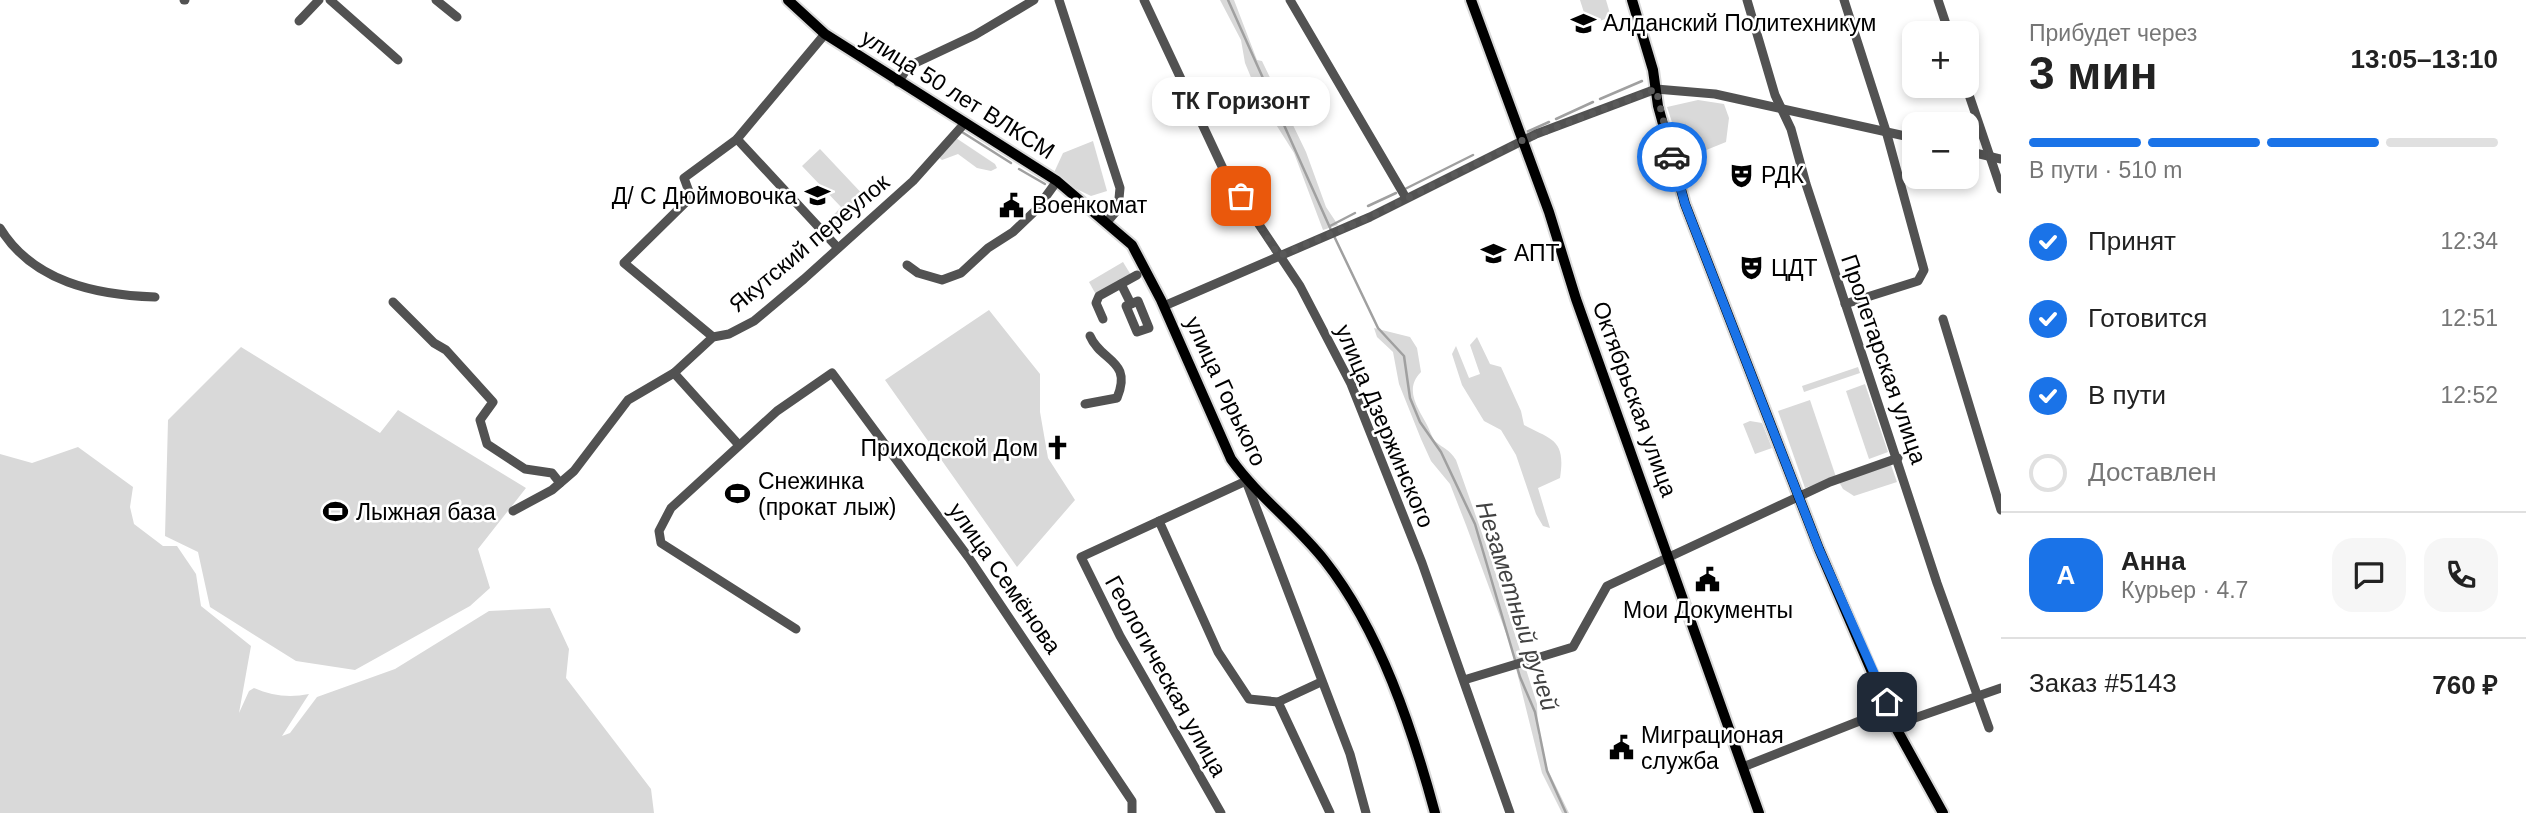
<!DOCTYPE html>
<html lang="ru">
<meta charset="utf-8">
<style>
body{margin:0;font-family:Arial,sans-serif;background:#f6f6f6;color:#222;height:100vh;display:flex;flex-direction:column;font-size:26px;white-space:nowrap}
*{box-sizing:border-box;margin:0}
p{font-size:23px;color:#767676}
.icon{flex:none;width:38px;height:38px;fill:none;stroke:currentColor;stroke-width:2;stroke-linecap:round;stroke-linejoin:round}
.map{position:relative;flex:1;overflow:hidden}
.drawer{display:flex;flex-direction:column;background:#fff;width:525px}
.drawer>*{flex:none}
.controls{position:absolute;left:1902px;top:21px;display:grid;gap:14px}
.controls a{display:grid;place-items:center;width:77px;height:77px;border-radius:14px;background:#fff;box-shadow:0 4px 10px #0003;font-size:35px}
.pin{position:absolute;display:grid;place-items:center;width:60px;height:60px;color:#fff;margin:-30px;border-radius:14px;box-shadow:0 4px 10px #0006}
.courier{position:absolute;display:grid;place-items:center;width:70px;height:70px;margin:-35px;border:5px solid #1a73e8;border-radius:50%;background:#fff;color:#222;box-shadow:0 2px 9px #0007}
.bubble{position:absolute;height:49px;border-radius:21px;background:#fff;box-shadow:0 4px 10px #0003;font-size:23px;font-weight:800;line-height:49px;text-align:center}
.head em{font-style:normal;font-weight:800}
.head div{display:flex;flex-direction:column-reverse}
.head{display:flex;align-items:center;justify-content:space-between;height:119px;padding:0 28px}
h1{font-size:46px;font-weight:800;line-height:52px}
.bar{display:grid;grid-template-columns:repeat(4,1fr);gap:10px 7px;align-content:center;height:84px;padding:0 28px}
.bar i{height:9px;border-radius:5px;background:#e0e0e0}
.bar .current{background:#1a73e8}
.bar p{grid-column:span 4}
.line{display:flex;align-items:center;gap:18px;padding:0 28px;border-top:2px solid #e0e0e0}
.line div{flex:1}
.round{display:grid;place-items:center;flex:none;width:74px;height:74px;border-radius:21px;background:#f6f6f6}
ol{padding:0 28px;list-style:none}
li{display:flex;align-items:center;gap:21px;height:77px}
li p{margin-inline-start:auto}
li .icon{padding:7px;border-radius:50%;background:#1a73e8;color:#fff;stroke-width:4}
li:last-child{color:#767676}
li i{width:38px;height:38px;border:4px solid #e0e0e0;border-radius:50%}
main{display:flex;flex:1;min-height:0}
.map>svg:first-child{display:block}
.green{fill:#d9d9d9}
.lines{fill:none;stroke-linecap:round;stroke-linejoin:round}
.stream{stroke:#a0a0a0;stroke-width:2.5}
.major-casing{stroke:#dbdbdb;stroke-width:14}
.minor{stroke:#525252;stroke-width:9}
.major{stroke:#000;stroke-width:10}
.done{stroke:#595959;stroke-width:7;stroke-dasharray:0 12.6}
.route{stroke:#1a73e8;stroke-width:9}
.labels{text-anchor:middle;stroke-width:5;stroke-linejoin:round;paint-order:stroke}
.poi-label{font-size:23px;fill:#000;stroke:#fff;text-anchor:start}
.street-label{font-size:23px;fill:#000;stroke:#fff}
.water-label{font-size:24px;font-style:italic;fill:#414141;stroke:#fff}
</style>
<main>
<div class="map">
<svg width="2001" height="813" viewBox="0 0 2001 813">
<rect width="100%" height="100%" fill="#fff"/>
<!-- green -->
<g class="green">
<polygon points="1220,0 1234,0 1257,60 1262,61 1306,152 1326,207 1338,225 1323,230 1294,153 1260,99 1245,63 1241,40"/>
<polygon points="1580,0 1606,0 1611,17 1588,25"/>
<polygon points="1698,100 1724,104 1729,118 1726,142 1684,159 1667,107"/>
<polygon points="956,138 995,164 997,168 991,171 977,168 958,154 942,160 937,156"/>
<polygon points="1093,141 1107,191 1091,196 1052,177 1063,153"/>
<polygon points="820,149 867,199 832,232 825,224 841,207 802,166"/>
<polygon points="1123,262 1134,280 1099,300 1089,282"/>
<polygon points="989,310 1040,374 1040,412 1048,458 1075,500 1017,567 885,380"/>
<path d="M1374,328L1410,337L1417,348L1421,372C1403,390 1419,409 1428,427C1430,431 1433,440 1436,442C1444,449 1449,449 1456,460L1490,556L1537,704L1538,734L1548,770L1569,813H1562L1542,773L1510,644L1466,525L1450,484L1431,461L1421,439L1399,384L1393,352L1377,337Z"/>
<path d="M1477,337L1490,364L1501,367L1521,411L1524,425C1552,440 1566,439 1560,478L1538,488L1550,528L1543,526L1536,514L1516,455L1501,430L1484,421L1462,385L1452,354L1456,346L1469,378L1480,374L1470,345Z"/>
<polygon points="241,347 380,433 398,410 526,488 478,549 490,588 470,606 355,670 296,661 210,607 198,552 165,536 168,420"/>
<polygon points="1858,367 1860,373 1804,392 1802,386"/>
<polygon points="1865,384 1888,452 1869,459 1846,391"/>
<polygon points="1810,400 1836,477 1805,488 1778,411"/>
<polygon points="1750,421 1762,423 1772,448 1755,454 1743,424"/>
<path d="M78,447L133,487L130,507L134,524L163,546H177L196,574L201,606L251,646L239,713L249,691L254,688C272,696 290,698 309,694L282,736L290,733L317,697L395,669L489,611L550,608L569,649L566,678L651,789L654,813H0V454L32,463Z"/>
<polygon points="1891,465 1897,482 1854,496 1843,489 1839,482"/>
</g>
<g class="lines">
<!-- stream -->
<g class="stream">
<polyline points="1228,0 1331,230"/>
<polyline points="1600,99 1642,81"/>
<polyline points="1556,119 1593,102"/>
<polyline points="962,132 1011,163"/>
<polyline points="1522,134 1549,122"/>
<polyline points="1019,169 1045,184"/>
<polyline points="1405,189 1473,155"/>
<polyline points="1368,206 1396,193"/>
<polyline points="1330,226 1355,213"/>
<polyline points="1334,236 1378,328 1404,356 1410,398 1420,422 1441,452 1475,524 1520,677 1535,712 1547,771 1566,813"/>
</g>
<defs>
<g id="major">
<path d="M788,0L825,34L1057,181L1132,245L1161,300L1231,459C1258,497 1296,524 1325,561C1380,631 1412,728 1435,813"/>
<polyline points="1471,0 1549,212 1576,299 1759,813"/>
<polyline points="1632,0 1653,70 1658,106 1685,204 1819,549 1896,728 1943,813"/>
</g>
</defs>
<!-- major casing -->
<use href="#major" class="major-casing"/>
<!-- minor -->
<g class="minor">
<polyline points="184,0 185,0"/>
<polyline points="330,0 398,60"/>
<polyline points="436,0 457,17"/>
<polyline points="1059,0 1120,188 1118,209 1107,222"/>
<polyline points="1144,0 1226,175 1300,286 1351,384 1422,563 1510,813"/>
<polyline points="1290,0 1406,198"/>
<polyline points="1747,0 1775,95 1791,129 1806,184 1937,583 1989,728"/>
<polyline points="1844,0 1886,131 1924,270 1918,281 1845,304"/>
<polyline points="1938,0 1949,33"/>
<polyline points="299,21 319,0"/>
<polyline points="898,82 909,66 975,35 1034,0"/>
<polyline points="1966,86 2001,189"/>
<polyline points="737,139 838,248"/>
<polyline points="1967,151 2001,159"/>
<path d="M0,228C33,282 96,295 155,297"/>
<polyline points="907,265 918,273 942,280 961,273 988,248 1013,232 1036,210 1057,181"/>
<polyline points="1121,284 1131,304"/>
<polygon points="1138,301 1149,328 1137,332 1126,306"/>
<polyline points="393,302 434,343 446,350 493,402 480,420 487,444 525,469 552,473 560,483"/>
<polyline points="1164,306 1370,217 1536,134 1656,89 1715,94 1914,138"/>
<polyline points="1103,319 1096,303 1099,296 1137,275"/>
<polyline points="1943,319 2001,510"/>
<polyline points="713,337 624,263 691,197 684,178 737,139 825,34"/>
<polyline points="674,373 738,444"/>
<path d="M1085,404L1117,398C1133,360 1101,362 1090,336"/>
<polyline points="513,511 552,490 574,471 628,400 674,373 713,337 729,334 754,321 804,279 913,181 964,124"/>
<polyline points="1159,521 1218,652 1249,699 1278,702 1321,682"/>
<polyline points="796,629 661,543 659,531 671,508 777,411 832,373 969,558 1132,801 1132,813"/>
<polyline points="1464,680 1573,647 1607,586 1830,482 1898,458"/>
<polyline points="1278,702 1330,813"/>
<polyline points="1896,728 1909,720 2001,688"/>
<polyline points="1743,767 1890,709"/>
<polyline points="1221,813 1120,636 1081,557 1246,481 1350,754 1366,813"/>
</g>
<!-- major -->
<use href="#major" class="major"/>
</g>
<g class="lines">
<!-- done -->
<polyline class="done" points="1241,196 1279,256 1370,217 1523,140 1656,89 1672,157"/>
<!-- route -->
<polyline class="route" points="1672,157 1685,204 1819,549 1887,702"/>
</g>
<!-- icons -->
<defs>
<symbol id="university-bare" viewBox="-9 -9 18 18"><path d="M0-5L7-2L0 1L-7-2ZM-4 1L0 2.5L4 1V4Q0 6-4 4Z" fill="#000" stroke="#fff" stroke-width="2.5" paint-order="stroke"/></symbol>
<symbol id="theatre-bare" viewBox="-9 -9 18 18"><path d="M-5-5.5Q0-4 5-5.5V0Q5 5 0 6Q-5 5-5 0ZM-3.3-2.5H-1v1.5H-3.3ZM1-2.5H3.3v1.5H1ZM-2.8 1Q0 5.5 2.8 1Z" fill="#000" stroke="#fff" stroke-width="2.5" paint-order="stroke"/></symbol>
<symbol id="school-bare" viewBox="-9 -9 18 18"><path d="M0-5L7-2L0 1L-7-2ZM-4 1L0 2.5L4 1V4Q0 6-4 4Z" fill="#000" stroke="#fff" stroke-width="2.5" paint-order="stroke"/></symbol>
<symbol id="civic-bare" viewBox="-9 -9 18 18"><path d="M-.6-6.5H3V-4.5H.6V-3L4-1V1h2V6H-6V1h2V-1L-.6-3ZM-1.2 2.5V6h2.4V2.5Z" fill="#000" stroke="#fff" stroke-width="2.5" paint-order="stroke"/></symbol>
<symbol id="church-bare" viewBox="-9 -9 18 18"><path d="M-1.2-6h2.4v3.5h3.3v2.4h-3.3V6h-2.4V-.1h-3.3v-2.4h3.3Z" fill="#000" stroke="#fff" stroke-width="2.5" paint-order="stroke"/></symbol>
<symbol id="stadium-bare" viewBox="-9 -9 18 18"><path d="M0-5a6.5 5 0 1 0 0 10a6.5 5 0 1 0 0-10ZM-3.5-1.8h7v3.6h-7Z" fill="#000" stroke="#fff" stroke-width="2.5" paint-order="stroke"/></symbol>
</defs>
<g fill-rule="evenodd">
<use href="#university-bare" x="1566" y="6" width="35" height="35"/>
<use href="#theatre-bare" x="1724" y="158" width="35" height="35"/>
<use href="#school-bare" x="800" y="178" width="35" height="35"/>
<use href="#civic-bare" x="994" y="188" width="35" height="35"/>
<use href="#university-bare" x="1476" y="236" width="35" height="35"/>
<use href="#theatre-bare" x="1734" y="250" width="35" height="35"/>
<use href="#church-bare" x="1040" y="430" width="35" height="35"/>
<use href="#stadium-bare" x="720" y="476" width="35" height="35"/>
<use href="#stadium-bare" x="318" y="494" width="35" height="35"/>
<use href="#civic-bare" x="1690" y="562" width="35" height="35"/>
<use href="#civic-bare" x="1604" y="730" width="35" height="35"/>
</g>
<g class="labels">
<!-- poi labels -->
<g class="poi-label">
<text x="1603" y="31">Алданский Политехникум</text>
<text x="1761" y="183">РДК</text>
<text x="797" y="204" text-anchor="end">Д/ С Дюймовочка</text>
<text x="1032" y="213">Военкомат</text>
<text x="1514" y="261">АПТ</text>
<text x="1771" y="276">ЦДТ</text>
<text x="1038" y="456" text-anchor="end">Приходской Дом</text>
<text x="758" y="489">Снежинка<tspan x="758" dy="26">(прокат лыж)</tspan></text>
<text x="356" y="520">Лыжная база</text>
<text x="1708" y="618" text-anchor="middle">Мои Документы</text>
<text x="1641" y="743">Миграционая<tspan x="1641" dy="26">служба</tspan></text>
</g>
<!-- street labels -->
<g class="street-label">
<text transform="translate(958 94) rotate(32)" y="8">улица 50 лет ВЛКСМ</text>
<text transform="translate(809 243) rotate(-40)" y="8">Якутский переулок</text>
<text transform="translate(1884 359) rotate(71)" y="8">Пролетарская улица</text>
<text transform="translate(1226 391) rotate(65)" y="8">улица Горького</text>
<text transform="translate(1635 399) rotate(70)" y="8">Октябрьская улица</text>
<text transform="translate(1385 426) rotate(67)" y="8">улица Дзержинского</text>
<text transform="translate(1005 578) rotate(55)" y="8">улица Семёнова</text>
<text transform="translate(1166 676) rotate(61)" y="8">Геологическая улица</text>
</g>
<!-- water labels -->
<g class="water-label">
<text transform="translate(1517 606) rotate(72)" y="8">Незаметный ручей</text>
</g>
</g>
</svg>
<div class="controls">
<a>+</a>
<a>−</a>
</div>
<div class="pin" style="left:1241px;top:196px;background:#ea580c"><svg class="icon" aria-label="bag" viewBox="0 0 24 24"><path d="M5 8h14l-1 12H6zM9 8a3 3 0 0 1 6 0"/></svg></div>
<div class="pin" style="left:1887px;top:702px;background:#1f2937"><svg class="icon" aria-label="home" viewBox="0 0 24 24"><path d="M3 11l9-7 9 7M6 9v11h12V9"/></svg></div>
<div class="courier" style="left:1672px;top:157px"><svg class="icon" aria-label="car" viewBox="0 0 24 24"><path d="M5 17H2v-5l4-1 3-4h7l3 4 3 1v5h-3M9 17h6M6 11h13"/><circle cx="7" cy="17" r="2"/><circle cx="17" cy="17" r="2"/></svg></div>
<div class="bubble" style="left:1152px;top:77px;width:178px">ТК Горизонт</div>
</div>
<section class="drawer">
<div class="head"><div><h1>3 мин</h1><p>Прибудет через</p></div><em>13:05–13:10</em></div>
<div class="bar"><i class="current"></i><i class="current"></i><i class="current"></i><i></i><p>В пути · 510 m</p></div>
<ol>
<li><svg class="icon" aria-label="check" viewBox="0 0 24 24"><path d="M5 12l5 5 9-10"/></svg>Принят<p>12:34</p></li>
<li><svg class="icon" aria-label="check" viewBox="0 0 24 24"><path d="M5 12l5 5 9-10"/></svg>Готовится<p>12:51</p></li>
<li><svg class="icon" aria-label="check" viewBox="0 0 24 24"><path d="M5 12l5 5 9-10"/></svg>В пути<p>12:52</p></li>
<li><i></i>Доставлен</li>
</ol>
<div class="line" style="height:126px"><b class="round" style="background:#1a73e8;color:#fff">А</b><div><b>Анна</b><p>Курьер · 4.7</p></div><a class="round"><svg class="icon" aria-label="chat" viewBox="0 0 24 24"><path d="M4 5h16v11H9l-5 4z"/></svg></a><a class="round"><svg class="icon" aria-label="phone" viewBox="0 0 24 24"><path d="M5 4h4l2 5-3 2q2 4 5 5l2-3 5 2v4C11 20 4 13 5 4z"/></svg></a></div>
<div class="line" style="height:91px"><div>Заказ #5143</div><b>760 ₽</b></div>
</section>
</main>
